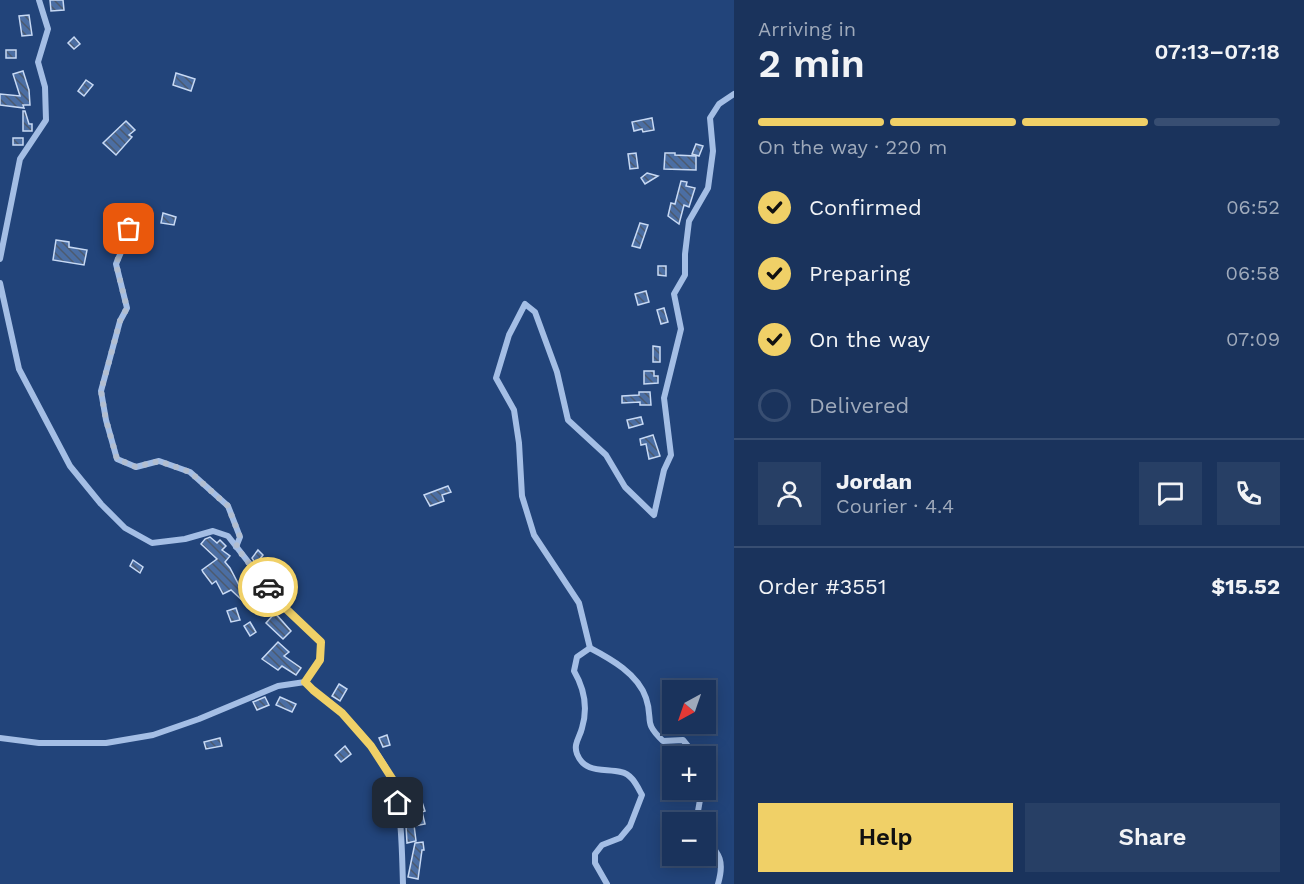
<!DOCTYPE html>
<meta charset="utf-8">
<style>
body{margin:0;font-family:"Work Sans",sans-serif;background:#273f65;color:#f1f3f6;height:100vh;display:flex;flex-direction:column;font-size:22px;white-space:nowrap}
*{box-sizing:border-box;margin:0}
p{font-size:20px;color:#9faabb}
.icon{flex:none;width:33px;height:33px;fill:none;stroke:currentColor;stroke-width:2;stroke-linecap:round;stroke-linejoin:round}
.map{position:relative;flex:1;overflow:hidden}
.sheet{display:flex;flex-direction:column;background:#1a335c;width:570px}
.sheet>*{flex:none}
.needle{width:39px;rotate:220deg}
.buttons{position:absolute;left:662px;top:680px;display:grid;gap:12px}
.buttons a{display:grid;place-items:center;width:54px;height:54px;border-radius:0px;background:#1a335c;box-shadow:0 3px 15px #0003,0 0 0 2px #384e72;font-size:30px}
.pin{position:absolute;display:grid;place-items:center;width:51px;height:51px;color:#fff;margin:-26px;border-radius:12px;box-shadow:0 3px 9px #0006}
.courier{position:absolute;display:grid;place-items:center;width:60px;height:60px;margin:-30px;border:4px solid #f0d067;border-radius:50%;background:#fff;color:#222;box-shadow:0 2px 8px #0007}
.headline em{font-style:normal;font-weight:600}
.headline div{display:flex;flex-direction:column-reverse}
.headline{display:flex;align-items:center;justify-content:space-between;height:102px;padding:0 24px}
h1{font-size:39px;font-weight:600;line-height:45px}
.bar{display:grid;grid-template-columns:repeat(4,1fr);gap:9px 6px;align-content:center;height:72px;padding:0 24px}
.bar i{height:8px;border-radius:4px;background:#384e72}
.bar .selected{background:#f0d067}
.bar p{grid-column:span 4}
.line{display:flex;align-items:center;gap:15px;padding:0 24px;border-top:2px solid #384e72}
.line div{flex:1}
.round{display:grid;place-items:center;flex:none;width:63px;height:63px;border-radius:0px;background:#273f65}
ol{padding:0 24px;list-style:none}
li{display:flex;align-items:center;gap:18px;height:66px}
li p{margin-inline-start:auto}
li .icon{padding:6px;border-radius:50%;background:#f0d067;color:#111;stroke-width:4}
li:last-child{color:#9faabb}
li i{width:33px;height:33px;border:3px solid #384e72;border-radius:50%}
.cta{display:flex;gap:12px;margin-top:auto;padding:12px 24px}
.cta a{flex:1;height:69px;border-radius:0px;background:#f0d067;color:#111;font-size:24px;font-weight:600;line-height:69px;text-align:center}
.cta a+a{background:#273f65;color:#f1f3f6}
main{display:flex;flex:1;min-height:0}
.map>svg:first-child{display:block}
.building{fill:url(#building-back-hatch);stroke:#c7d9f4;stroke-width:1.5}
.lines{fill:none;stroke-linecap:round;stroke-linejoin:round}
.street{stroke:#a4bee5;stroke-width:6}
.done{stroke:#b2bed0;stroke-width:6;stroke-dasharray:0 10.8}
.route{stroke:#f0d067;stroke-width:8}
</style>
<main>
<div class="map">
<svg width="734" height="884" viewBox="0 0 734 884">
<defs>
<pattern id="building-back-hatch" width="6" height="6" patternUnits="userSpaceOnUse" patternTransform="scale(1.5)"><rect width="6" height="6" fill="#4b6ea3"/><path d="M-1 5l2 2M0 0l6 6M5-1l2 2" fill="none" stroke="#4c5a6f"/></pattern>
</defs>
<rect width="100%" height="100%" fill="#22447a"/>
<!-- building -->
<g class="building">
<polygon points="50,0 63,0 64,10 51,11"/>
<polygon points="29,15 32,35 22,36 19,16"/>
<polygon points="74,37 80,44 74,49 68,43"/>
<rect x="6" y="50" width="10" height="8"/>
<polygon points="23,71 29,90 30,105 23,105 24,108 0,105 0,94 20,96 13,74"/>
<polygon points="176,73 195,79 191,91 173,85"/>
<polygon points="86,80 93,85 84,96 78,91"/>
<polygon points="23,111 25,111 29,124 32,124 32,131 23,131"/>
<polygon points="652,118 654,130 643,132 642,129 634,131 632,122"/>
<polygon points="126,121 135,130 129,135 132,137 116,155 103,143"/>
<rect x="13" y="138" width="10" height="7"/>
<polygon points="696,144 703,146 699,156 692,154"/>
<polygon points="636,153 638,168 630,169 628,154"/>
<polygon points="665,153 675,153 675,155 696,156 696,170 664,169"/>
<polygon points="647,173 658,176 645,184 641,178"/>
<polygon points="681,181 687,182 686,186 695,188 689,207 684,205 679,224 668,216 671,203 675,204"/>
<polygon points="163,213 176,217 174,225 161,223"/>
<polygon points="640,223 648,225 640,248 632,246"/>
<polygon points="56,240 69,242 69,247 87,250 84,265 53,260"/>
<polygon points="658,266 666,266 666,276 658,275"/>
<polygon points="646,291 649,302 638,305 635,294"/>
<polygon points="664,308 668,322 661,324 657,310"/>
<polygon points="653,346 660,347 660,362 653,362"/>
<polygon points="644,371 654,371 654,376 658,376 658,383 644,384"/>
<polygon points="639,392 650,392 651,405 640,405 640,402 622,403 622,396 639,395"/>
<polygon points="641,417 643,424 629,428 627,420"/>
<polygon points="653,435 660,456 649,459 646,444 641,445 640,439"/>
<polygon points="448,486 451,492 442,495 444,501 430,506 424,495"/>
<polygon points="210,537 217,543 220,540 226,546 222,550 230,556 225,562 230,568 240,587 252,578 260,588 243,601 231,590 223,594 216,581 212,584 203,572 202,570 217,559 201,544 205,539"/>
<polygon points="258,550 263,555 256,564 252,558"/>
<polygon points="133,560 143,567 140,573 130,566"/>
<polygon points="236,608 240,620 231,622 227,611"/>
<polygon points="275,613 291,631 283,639 266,623"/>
<polygon points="250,622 256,632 250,636 244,626"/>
<polygon points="278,642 289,652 284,656 301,668 296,675 282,666 278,670 262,659"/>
<polygon points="339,684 347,689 340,701 332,696"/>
<polygon points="265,697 269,705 257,710 253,702"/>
<polygon points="280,697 296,704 292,712 276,705"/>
<polygon points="387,735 390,745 383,747 379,738"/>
<polygon points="220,738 222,746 206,749 204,742"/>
<polygon points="345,746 351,754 341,762 335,755"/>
<polygon points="422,802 425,811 422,812 425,824 415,826 409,806"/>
<polygon points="414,825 416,841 407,843 406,826"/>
<polygon points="423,842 424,850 422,850 418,879 408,877 415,843"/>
</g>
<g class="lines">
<!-- street -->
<g class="street">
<polyline points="138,212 116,264 127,308 120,321 101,391 106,420 117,459 136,467 159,461 190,472 228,506 240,537 236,547"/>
<polyline points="0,259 20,159 46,120 45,87 38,62 48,29 39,0"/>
<polyline points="0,283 19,369 70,466 101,504 125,528 152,543 185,539 213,531 228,536 282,605 321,642 320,660 305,682 278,686 199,719 153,735 106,743 39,743 0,738"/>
<polyline points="590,648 579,603 534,535 522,496 519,443 514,410 496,378 509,335 525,304 535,312 557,372 568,420 606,455 625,487 654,515 664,470 671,455 664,398 681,329 674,294 685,275 685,254 689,221 708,188 713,151 710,118 719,104 734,94"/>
<path d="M590,648L577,657L574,671C584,688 588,708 582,728C580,737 573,744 577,754C585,774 605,768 621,772C632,774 637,786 642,795L630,826L620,838L602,845L595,854V863L607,884"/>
<path d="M590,648C611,659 638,674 646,698C654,721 642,721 663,741L683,740L696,756"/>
<path d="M305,682C317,695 332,703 344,715C362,734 381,755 391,778C402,801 402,858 403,884"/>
<path d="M697,822C697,810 701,801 701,789"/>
<path d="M705,837C719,854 725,860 718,884"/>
</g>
</g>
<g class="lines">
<!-- done -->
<polyline class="done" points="129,229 116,264 127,308 120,321 101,391 106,420 117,459 136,467 159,461 190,472 228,506 240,537 236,547 268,587"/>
<!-- route -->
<polyline class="route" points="268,587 282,605 321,642 320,660 305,682 313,690 342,713 371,746 393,780 398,803"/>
</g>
</svg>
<div class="buttons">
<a><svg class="needle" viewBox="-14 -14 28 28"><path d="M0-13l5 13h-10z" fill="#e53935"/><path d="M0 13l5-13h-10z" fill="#9faabb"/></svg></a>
<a>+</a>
<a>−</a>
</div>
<div class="pin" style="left:129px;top:229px;background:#ea580c"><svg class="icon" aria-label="bag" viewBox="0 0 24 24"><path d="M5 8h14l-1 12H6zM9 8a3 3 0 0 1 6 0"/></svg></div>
<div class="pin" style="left:398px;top:803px;background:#1f2937"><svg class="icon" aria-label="home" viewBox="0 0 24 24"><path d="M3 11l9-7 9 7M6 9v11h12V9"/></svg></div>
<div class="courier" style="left:268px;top:587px"><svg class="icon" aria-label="car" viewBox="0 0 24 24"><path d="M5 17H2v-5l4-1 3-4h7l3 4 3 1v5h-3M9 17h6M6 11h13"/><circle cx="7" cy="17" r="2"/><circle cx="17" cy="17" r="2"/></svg></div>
</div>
<section class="sheet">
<div class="headline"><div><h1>2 min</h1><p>Arriving in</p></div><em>07:13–07:18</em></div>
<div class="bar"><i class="selected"></i><i class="selected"></i><i class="selected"></i><i></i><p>On the way · 220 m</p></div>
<ol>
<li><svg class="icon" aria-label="check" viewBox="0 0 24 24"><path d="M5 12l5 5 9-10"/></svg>Confirmed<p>06:52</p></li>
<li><svg class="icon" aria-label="check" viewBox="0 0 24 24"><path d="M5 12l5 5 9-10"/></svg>Preparing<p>06:58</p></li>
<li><svg class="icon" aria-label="check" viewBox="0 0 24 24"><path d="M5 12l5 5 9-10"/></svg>On the way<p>07:09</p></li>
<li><i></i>Delivered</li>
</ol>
<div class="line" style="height:108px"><a class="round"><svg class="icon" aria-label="person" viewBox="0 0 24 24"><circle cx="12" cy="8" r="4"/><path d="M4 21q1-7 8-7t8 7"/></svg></a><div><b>Jordan</b><p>Courier · 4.4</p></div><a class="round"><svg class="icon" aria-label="chat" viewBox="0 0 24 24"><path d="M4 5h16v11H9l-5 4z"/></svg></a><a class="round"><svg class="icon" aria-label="phone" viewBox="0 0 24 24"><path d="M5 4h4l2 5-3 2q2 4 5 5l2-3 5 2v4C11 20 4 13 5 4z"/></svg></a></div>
<div class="line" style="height:78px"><div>Order #3551</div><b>$15.52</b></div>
<div class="cta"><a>Help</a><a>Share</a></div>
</section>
</main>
